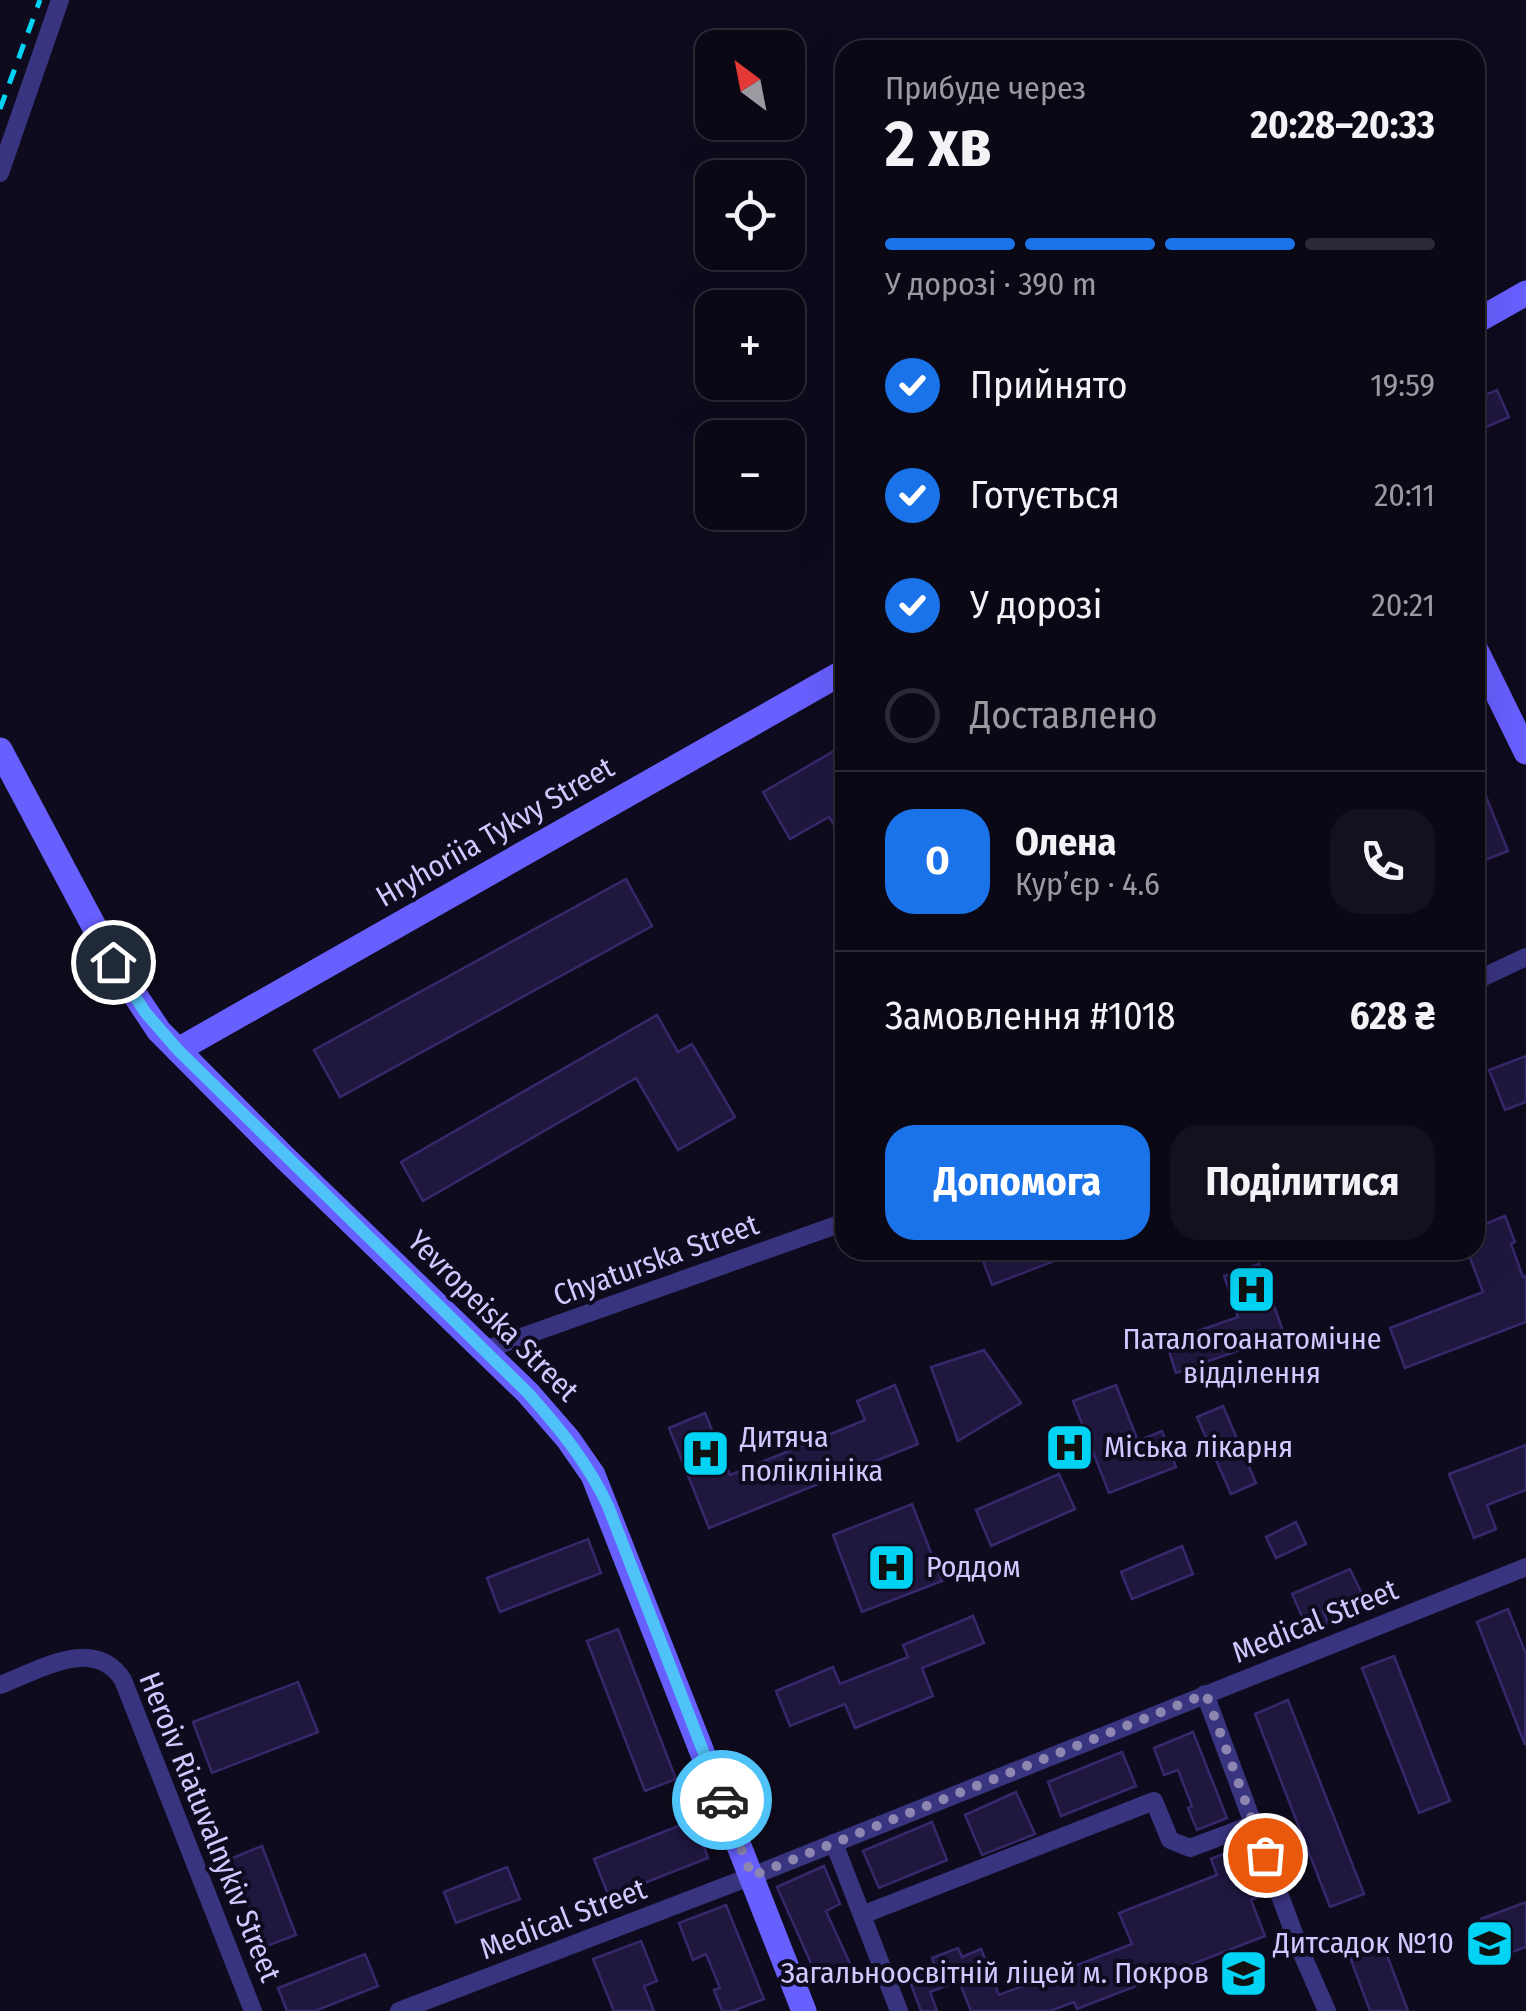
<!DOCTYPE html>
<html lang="uk">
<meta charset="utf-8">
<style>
body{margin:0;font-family:"Fira Sans Condensed",sans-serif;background:#14111f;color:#f1f3f6;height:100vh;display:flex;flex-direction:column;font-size:38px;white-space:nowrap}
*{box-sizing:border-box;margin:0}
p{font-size:32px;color:#9a9aa1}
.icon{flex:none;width:55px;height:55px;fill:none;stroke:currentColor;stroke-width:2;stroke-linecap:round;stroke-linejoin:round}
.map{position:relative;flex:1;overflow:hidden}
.details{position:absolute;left:835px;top:40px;width:650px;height:1220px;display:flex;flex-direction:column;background:#0b0816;border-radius:30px;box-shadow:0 10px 40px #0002,0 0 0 2px #2b2935}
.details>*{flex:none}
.needle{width:65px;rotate:328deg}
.controls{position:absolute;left:695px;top:30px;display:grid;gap:20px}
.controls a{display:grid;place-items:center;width:110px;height:110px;border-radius:20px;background:#0b0816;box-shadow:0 10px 40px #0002,0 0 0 2px #2b2935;font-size:50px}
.pin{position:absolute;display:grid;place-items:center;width:85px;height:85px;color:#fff;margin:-42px;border:5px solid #fff;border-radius:50%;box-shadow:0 2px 10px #0007}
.courier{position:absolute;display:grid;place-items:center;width:100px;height:100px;margin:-50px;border:8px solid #4fc3f7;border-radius:50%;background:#fff;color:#222;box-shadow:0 2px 12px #0007}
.headline em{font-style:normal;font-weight:700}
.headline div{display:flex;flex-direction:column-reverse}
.headline{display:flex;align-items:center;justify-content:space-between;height:170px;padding:0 50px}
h1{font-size:65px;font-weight:700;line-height:75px}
.bar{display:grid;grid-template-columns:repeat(4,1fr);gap:15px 10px;align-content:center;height:120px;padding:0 50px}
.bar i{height:12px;border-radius:8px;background:#2b2935}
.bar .on{background:#1a73e8}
.bar p{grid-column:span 4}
.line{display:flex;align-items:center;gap:25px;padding:0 50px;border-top:2px solid #2b2935}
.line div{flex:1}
.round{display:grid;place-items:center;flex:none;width:105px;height:105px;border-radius:30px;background:#14111f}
ol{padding:0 50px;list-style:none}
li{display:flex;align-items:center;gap:30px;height:110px}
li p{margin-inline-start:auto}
li .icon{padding:10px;border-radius:50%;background:#1a73e8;color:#fff;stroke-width:4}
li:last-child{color:#9a9aa1}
li i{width:55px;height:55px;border:5px solid #2b2935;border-radius:50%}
.button{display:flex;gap:20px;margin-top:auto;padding:20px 50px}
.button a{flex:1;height:115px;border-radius:30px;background:#1a73e8;color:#fff;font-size:40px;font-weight:700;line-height:115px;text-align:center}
.button a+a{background:#14111f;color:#f1f3f6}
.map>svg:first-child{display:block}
.building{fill:#20173f;stroke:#37286c;stroke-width:2.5}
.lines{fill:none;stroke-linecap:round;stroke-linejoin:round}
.street{stroke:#39347f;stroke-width:18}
.secondary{stroke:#685fff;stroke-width:25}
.rail{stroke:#00d3f3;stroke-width:5;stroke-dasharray:15 12;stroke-linecap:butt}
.done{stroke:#8c86b0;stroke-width:10;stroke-dasharray:0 18}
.route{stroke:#4fc3f7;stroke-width:12}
.labels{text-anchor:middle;stroke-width:8;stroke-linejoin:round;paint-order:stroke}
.street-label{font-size:30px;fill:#d0c8ff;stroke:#0f0b1e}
.poi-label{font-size:30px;fill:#d0c8ff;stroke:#0f0b1e;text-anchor:start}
</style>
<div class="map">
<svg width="1526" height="2011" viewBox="0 0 1526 2011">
<rect width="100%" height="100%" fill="#0f0b1e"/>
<!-- building -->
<g class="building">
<polygon points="1497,390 1509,417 1475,432 1475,399"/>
<polygon points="834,751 845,771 845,842 829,817 790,839 763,792"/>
<polygon points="1475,769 1508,851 1475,864"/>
<polygon points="626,879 652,926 340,1097 314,1050"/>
<polygon points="657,1015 678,1052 692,1044 735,1117 678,1150 636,1078 423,1201 401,1162"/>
<polygon points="1526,1056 1526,1102 1505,1110 1489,1070"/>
<polygon points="1505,1216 1515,1242 1511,1244 1523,1277 1526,1276 1526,1322 1405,1368 1390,1328 1483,1292 1467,1250 1475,1250 1475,1228"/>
<polygon points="979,1250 1079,1250 1080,1251 992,1285"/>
<polygon points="1259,1264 1284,1334 1176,1373 1166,1342 1238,1317 1224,1276"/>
<polygon points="984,1350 1021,1403 958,1441 931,1367"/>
<polygon points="895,1385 918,1444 709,1528 669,1428 705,1413 730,1475 865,1420 857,1401"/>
<polygon points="1116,1385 1138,1441 1162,1431 1176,1467 1109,1493 1073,1401"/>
<polygon points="1223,1406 1256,1483 1231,1494 1197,1417"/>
<polygon points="1526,1445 1526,1490 1487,1505 1496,1529 1474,1538 1449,1474"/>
<polygon points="1059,1474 1075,1509 991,1546 976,1510"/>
<polygon points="912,1504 942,1581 862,1612 833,1535"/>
<polygon points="1296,1522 1306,1544 1276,1558 1266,1537"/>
<polygon points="588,1539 601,1573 500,1612 487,1578"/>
<polygon points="1182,1546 1193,1574 1132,1599 1121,1572"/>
<polygon points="1350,1569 1362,1594 1323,1611 1328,1623 1309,1632 1292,1594"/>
<polygon points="1508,1609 1526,1654 1525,1745 1477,1622"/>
<polygon points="973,1616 984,1643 922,1668 933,1696 855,1728 845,1704 790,1726 776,1691 833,1667 840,1684 908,1657 903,1645"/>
<polygon points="618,1629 676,1779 645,1791 587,1641"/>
<polygon points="1394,1656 1450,1801 1419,1813 1362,1668"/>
<polygon points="298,1682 318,1732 212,1773 193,1722"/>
<polygon points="1288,1700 1364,1894 1330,1907 1255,1714"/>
<polygon points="1193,1732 1227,1818 1197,1830 1188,1808 1192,1806 1178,1770 1164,1775 1154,1748"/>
<polygon points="1122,1752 1136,1786 1061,1816 1048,1782"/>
<polygon points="1016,1792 1035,1834 982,1855 965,1815"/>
<polygon points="694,1820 708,1858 609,1897 594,1859"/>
<polygon points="932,1822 947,1860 879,1888 863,1851"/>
<polygon points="262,1846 296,1935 264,1947 230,1859"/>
<polygon points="1241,1847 1260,1896 1251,1900 1265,1936 1077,2009 1074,2002 1050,2011 971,2011 959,1981 930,1992 937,2011 921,2011 907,1974 934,1964 932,1958 958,1948 962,1957 981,1949 999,1995 1132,1944 1119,1913 1217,1875 1211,1859"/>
<polygon points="824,1866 840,1904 826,1911 851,1966 819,1981 777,1887"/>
<polygon points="507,1867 520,1899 456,1923 444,1892"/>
<polygon points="1526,1902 1526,1947 1496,1958 1481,1919"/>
<polygon points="726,1905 764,1999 733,2011 722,2011 714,1990 720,1988 706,1954 693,1960 679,1923"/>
<polygon points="1381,1939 1408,2011 1370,2011 1348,1952"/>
<polygon points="641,1941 657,1981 644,1986 654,2011 614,2011 593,1959"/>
<polygon points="365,1954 378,1986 315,2011 287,2011 278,1988"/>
</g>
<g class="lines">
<!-- street -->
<g class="street">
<polyline points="0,173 60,0"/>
<polyline points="1475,981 1526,957"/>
<polyline points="485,1350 845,1222"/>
<path d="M0,1685C40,1670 94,1635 123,1680L253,2011"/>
<polyline points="1205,1694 1299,1947 1327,2011"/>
<polyline points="834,1843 899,2011"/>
<polyline points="862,1915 1154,1801 1170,1840 1190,1848 1254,1824"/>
<polyline points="399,2011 752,1876 1526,1567"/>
</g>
<!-- secondary -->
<g class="secondary">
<polyline points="1475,322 1526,293"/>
<polyline points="1475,648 1526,752"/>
<polyline points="0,750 113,962 159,1031 284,1157 528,1393 568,1439 593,1475 804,2011"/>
<polyline points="178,1050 845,671"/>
</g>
<!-- rail -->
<polyline class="rail" points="0,109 40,0"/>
</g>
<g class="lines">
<!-- done -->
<polyline class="done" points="722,1800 752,1876 1206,1694 1265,1855"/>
<!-- route -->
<path class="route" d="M113,962L145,1012L178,1050L528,1393C560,1429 588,1463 608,1506L722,1800"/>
</g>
<!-- icons -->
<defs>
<symbol id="hospital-square" viewBox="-11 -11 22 22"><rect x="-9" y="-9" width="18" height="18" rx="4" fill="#00d3f3" stroke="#0f0b1e"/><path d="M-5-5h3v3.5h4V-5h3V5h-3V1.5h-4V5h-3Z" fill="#111"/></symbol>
<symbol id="school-square" viewBox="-11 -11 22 22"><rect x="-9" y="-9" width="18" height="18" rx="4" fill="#00d3f3" stroke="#0f0b1e"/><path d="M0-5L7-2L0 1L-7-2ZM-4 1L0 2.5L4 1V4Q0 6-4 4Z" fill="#111"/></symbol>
</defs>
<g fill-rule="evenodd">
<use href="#hospital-square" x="1224" y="1262" width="55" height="55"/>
<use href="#hospital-square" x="1042" y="1420" width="55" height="55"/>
<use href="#hospital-square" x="678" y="1426" width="55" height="55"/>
<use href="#hospital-square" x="864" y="1540" width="55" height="55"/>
<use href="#school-square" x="1462" y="1916" width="55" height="55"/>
<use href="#school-square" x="1216" y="1946" width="55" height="55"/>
</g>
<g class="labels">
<!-- street labels -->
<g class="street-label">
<text transform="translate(495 832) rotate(-30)" y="10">Hryhoriia Tykvy Street</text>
<text transform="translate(656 1260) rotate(-20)" y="10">Chyaturska Street</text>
<text transform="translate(493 1316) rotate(45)" y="10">Yevropeiska Street</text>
<text transform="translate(1315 1621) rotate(-22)" y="10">Medical Street</text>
<text transform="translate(210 1827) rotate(68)" y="10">Heroiv Riatuvalnykiv Street</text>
<text transform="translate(563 1919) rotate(-21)" y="10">Medical Street</text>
</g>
<!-- poi labels -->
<g class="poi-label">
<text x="1252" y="1349" text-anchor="middle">Паталогоанатомічне<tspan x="1252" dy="34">відділення</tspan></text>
<text x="740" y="1447">Дитяча<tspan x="740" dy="34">поліклініка</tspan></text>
<text x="1104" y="1457">Мiська лiкарня</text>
<text x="926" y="1577">Роддом</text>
<text x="1454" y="1953" text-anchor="end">Дитсадок №10</text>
<text x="1209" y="1983" text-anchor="end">Загальноосвітній ліцей м. Покров</text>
</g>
</g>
</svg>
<div class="controls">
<a><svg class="needle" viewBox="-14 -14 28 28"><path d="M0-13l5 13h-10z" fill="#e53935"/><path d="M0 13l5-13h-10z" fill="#9a9aa1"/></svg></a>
<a><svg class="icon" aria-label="locate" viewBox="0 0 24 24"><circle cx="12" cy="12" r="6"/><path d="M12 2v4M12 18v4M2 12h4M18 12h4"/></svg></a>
<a>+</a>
<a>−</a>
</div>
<div class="pin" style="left:1265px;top:1855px;background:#ea580c"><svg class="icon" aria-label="bag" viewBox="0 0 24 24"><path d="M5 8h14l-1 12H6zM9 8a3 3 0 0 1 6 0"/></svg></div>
<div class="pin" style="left:113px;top:962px;background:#1f2937"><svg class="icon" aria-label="home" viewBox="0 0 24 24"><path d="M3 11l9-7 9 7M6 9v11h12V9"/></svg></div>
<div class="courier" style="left:722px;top:1800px"><svg class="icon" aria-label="car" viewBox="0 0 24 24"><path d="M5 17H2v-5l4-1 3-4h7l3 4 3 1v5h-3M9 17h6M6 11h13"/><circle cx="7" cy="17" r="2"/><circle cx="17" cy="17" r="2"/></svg></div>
<section class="details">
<div class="headline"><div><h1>2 хв</h1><p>Прибуде через</p></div><em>20:28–20:33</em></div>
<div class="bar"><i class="on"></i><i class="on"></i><i class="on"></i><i></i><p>У дорозі · 390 m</p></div>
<ol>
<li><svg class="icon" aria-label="check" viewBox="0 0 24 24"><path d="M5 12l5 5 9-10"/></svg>Прийнято<p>19:59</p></li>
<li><svg class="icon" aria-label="check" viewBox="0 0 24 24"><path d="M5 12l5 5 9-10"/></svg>Готується<p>20:11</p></li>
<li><svg class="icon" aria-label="check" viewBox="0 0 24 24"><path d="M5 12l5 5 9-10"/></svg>У дорозі<p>20:21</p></li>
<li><i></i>Доставлено</li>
</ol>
<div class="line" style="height:180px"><b class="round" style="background:#1a73e8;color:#fff">О</b><div><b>Олена</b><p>Кур’єр · 4.6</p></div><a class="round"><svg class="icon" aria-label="phone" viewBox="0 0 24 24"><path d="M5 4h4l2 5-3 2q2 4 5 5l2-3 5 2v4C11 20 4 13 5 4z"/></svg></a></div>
<div class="line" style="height:130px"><div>Замовлення #1018</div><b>628 ₴</b></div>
<div class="button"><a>Допомога</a><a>Поділитися</a></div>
</section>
</div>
